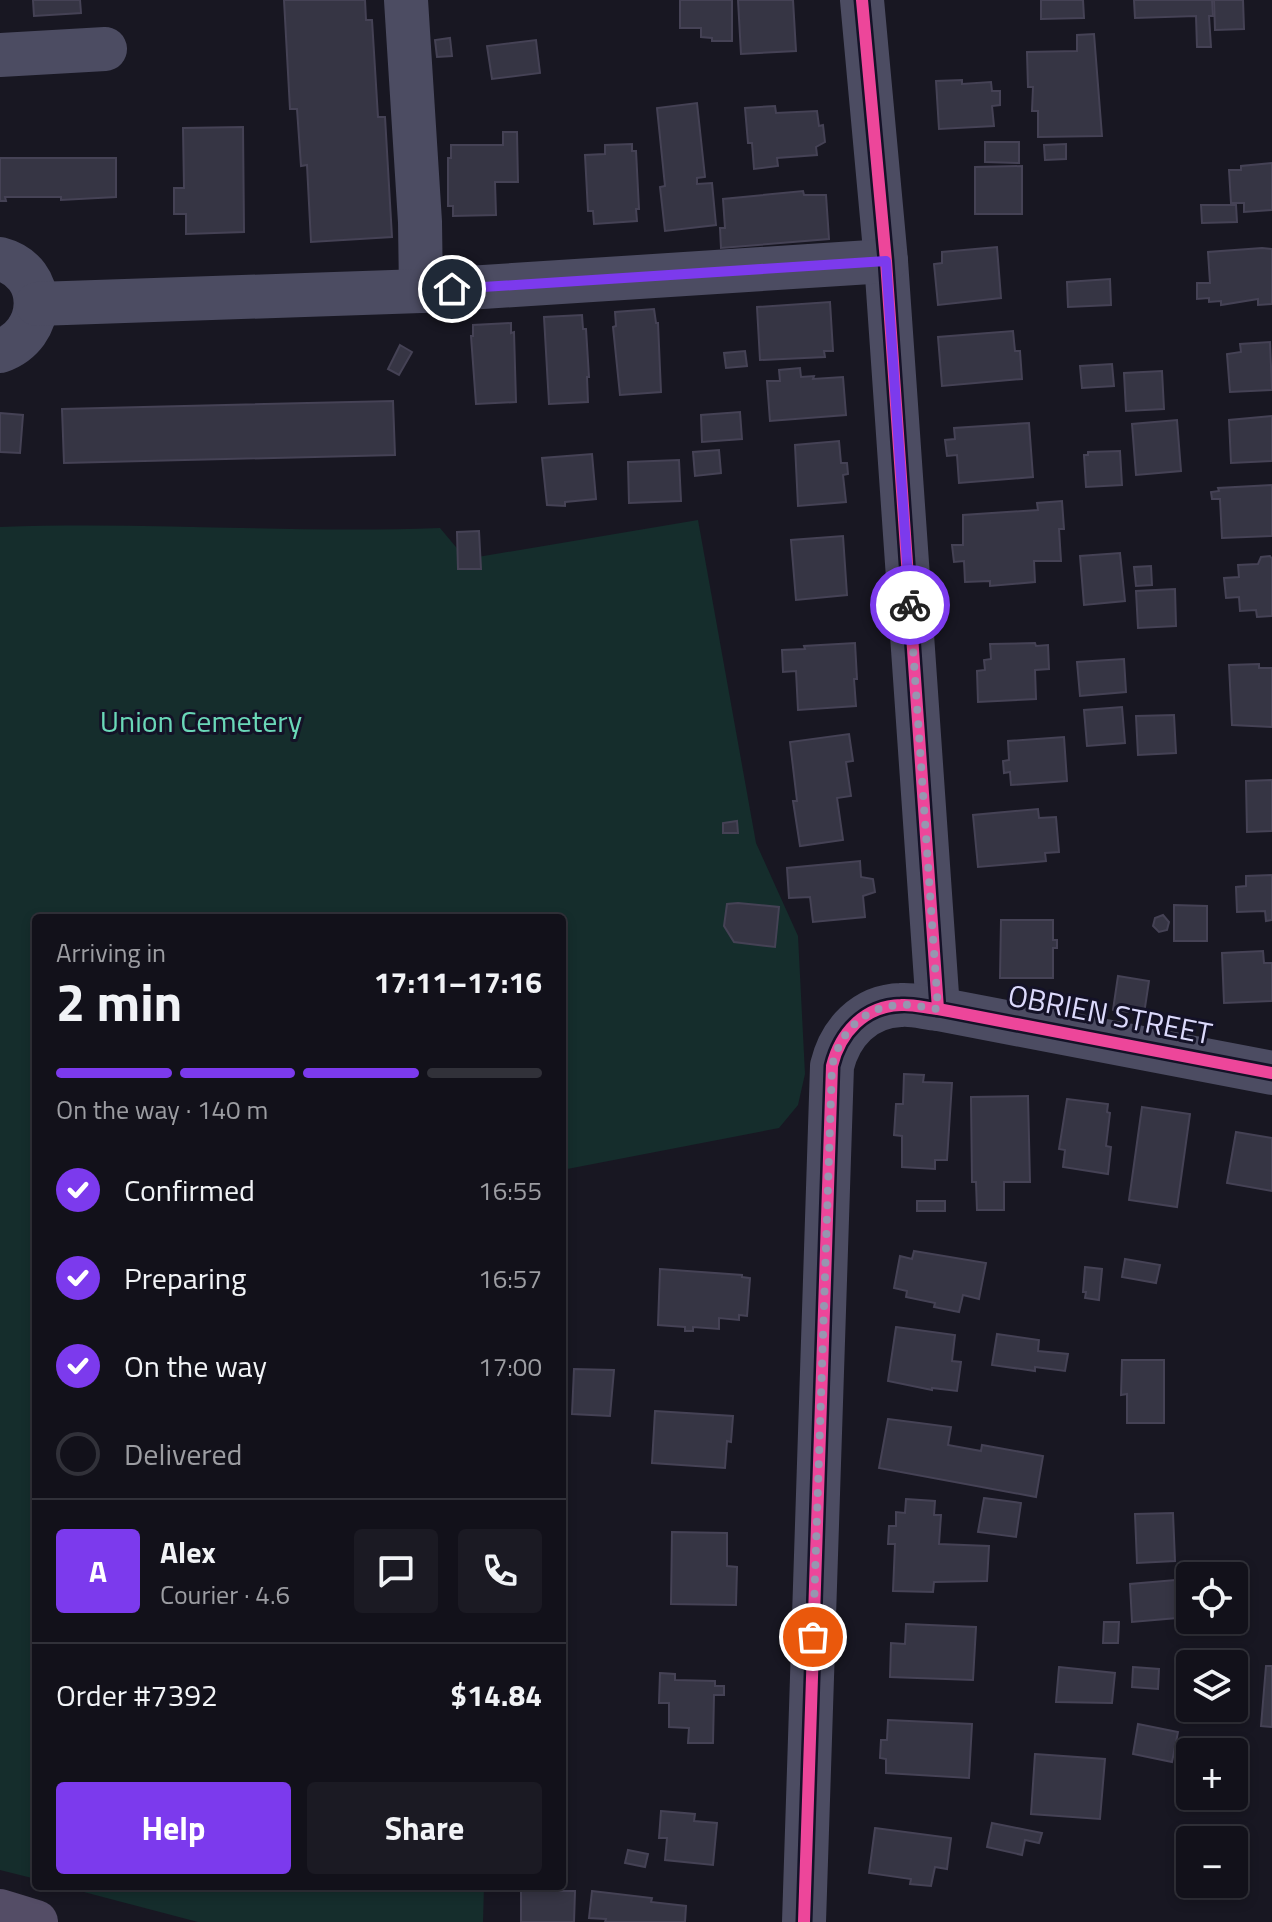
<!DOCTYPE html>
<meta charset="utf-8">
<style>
body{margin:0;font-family:"Titillium Web",sans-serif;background:#1b1a23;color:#f1f3f6;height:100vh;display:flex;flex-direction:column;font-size:30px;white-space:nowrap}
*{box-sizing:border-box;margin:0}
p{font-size:26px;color:#9c9da2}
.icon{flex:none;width:44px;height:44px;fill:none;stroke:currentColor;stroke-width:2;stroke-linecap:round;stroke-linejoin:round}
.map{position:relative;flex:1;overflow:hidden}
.details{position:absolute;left:32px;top:914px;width:534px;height:976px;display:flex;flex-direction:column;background:#12111a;border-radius:8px;box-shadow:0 4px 12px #0003,0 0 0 2px #313139}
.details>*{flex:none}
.buttons{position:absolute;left:1176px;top:1562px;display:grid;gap:16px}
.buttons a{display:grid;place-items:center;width:72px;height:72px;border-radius:8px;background:#12111a;box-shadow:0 4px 12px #0003,0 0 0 2px #313139;font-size:40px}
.pin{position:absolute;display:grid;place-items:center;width:68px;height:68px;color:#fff;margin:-34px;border:4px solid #fff;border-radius:50%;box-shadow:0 2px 8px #0007}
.courier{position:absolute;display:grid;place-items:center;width:80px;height:80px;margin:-40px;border:6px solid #7c3aed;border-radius:50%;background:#fff;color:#222;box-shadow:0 2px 10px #0007}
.headline em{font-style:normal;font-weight:700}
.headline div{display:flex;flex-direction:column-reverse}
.headline{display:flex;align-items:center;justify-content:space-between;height:136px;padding:0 24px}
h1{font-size:52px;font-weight:700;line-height:60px}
.bar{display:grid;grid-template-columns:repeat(4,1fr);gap:12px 8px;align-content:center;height:96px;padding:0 24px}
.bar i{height:10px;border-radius:6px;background:#313139}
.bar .active{background:#7c3aed}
.bar p{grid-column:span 4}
.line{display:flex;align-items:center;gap:20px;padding:0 24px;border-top:2px solid #313139}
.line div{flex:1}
.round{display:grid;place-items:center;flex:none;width:84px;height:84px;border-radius:8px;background:#1b1a23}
ol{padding:0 24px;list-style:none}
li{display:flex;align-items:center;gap:24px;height:88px}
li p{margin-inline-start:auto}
li .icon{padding:8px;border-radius:50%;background:#7c3aed;color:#fff;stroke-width:4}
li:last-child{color:#9c9da2}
li i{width:44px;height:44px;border:4px solid #313139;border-radius:50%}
.action{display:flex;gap:16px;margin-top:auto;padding:16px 24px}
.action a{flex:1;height:92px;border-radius:8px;background:#7c3aed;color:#fff;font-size:32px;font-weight:700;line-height:92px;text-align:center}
.action a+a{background:#1b1a23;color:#f1f3f6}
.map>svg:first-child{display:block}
.green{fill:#152d2c}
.building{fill:#363544;stroke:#454255;stroke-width:2}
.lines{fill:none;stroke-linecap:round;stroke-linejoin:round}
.minor{stroke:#4c4c62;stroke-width:44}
.major{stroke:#544d66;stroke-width:44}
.cycleway-casing{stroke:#141227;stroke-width:17}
.cycleway{stroke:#ed469a;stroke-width:12}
.done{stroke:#9796b0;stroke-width:8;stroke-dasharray:0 14.4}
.route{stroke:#7c3aed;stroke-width:10}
.labels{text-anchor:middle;stroke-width:6;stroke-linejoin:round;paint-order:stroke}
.park-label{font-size:30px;fill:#6ad8b8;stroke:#141227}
.street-label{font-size:30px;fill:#dcdafc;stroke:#141227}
</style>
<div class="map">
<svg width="1272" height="1922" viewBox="0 0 1272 1922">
<rect width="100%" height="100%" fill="#181722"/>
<!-- green -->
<g class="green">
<path d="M698,520L756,843L798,936L805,1074L798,1105L779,1128L562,1170V918H36V1879L0,1870V527C147,521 293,534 440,528L466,559Z"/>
<polygon points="61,1886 484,1886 483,1922 198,1922"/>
</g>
<!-- building -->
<g class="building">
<polygon points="33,0 80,0 81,13 34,16"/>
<polygon points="284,0 365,0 366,20 372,20 378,117 385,117 392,237 311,242 307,165 301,166 297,109 290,109"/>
<polygon points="680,0 732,0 732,41 712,41 712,38 701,37 701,28 680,28"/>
<polygon points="738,0 793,0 796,51 741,54"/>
<polygon points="1041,0 1083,0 1084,18 1041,19"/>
<polygon points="1134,0 1212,0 1213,16 1209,16 1211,47 1197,47 1196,16 1135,18"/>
<polygon points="1214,0 1243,0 1244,29 1215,30"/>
<polygon points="1094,34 1102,136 1038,137 1038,111 1032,111 1033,87 1028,87 1027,52 1077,51 1077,35"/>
<polygon points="450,38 452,56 437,57 435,40"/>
<polygon points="536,40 540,73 492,79 487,46"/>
<polygon points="962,80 962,84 991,82 992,91 1000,91 1000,105 992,106 994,126 939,129 936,81"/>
<polygon points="697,103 705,177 697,178 697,184 712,183 716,225 665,231 660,187 665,186 657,108"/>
<polygon points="775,106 776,113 817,111 819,126 823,125 825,142 816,147 817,155 777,158 778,166 754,169 752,143 748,143 745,108"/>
<polygon points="243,127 244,232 186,234 186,214 174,214 174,188 184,188 183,128"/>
<polygon points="503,132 517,132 518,182 495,182 496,215 453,216 453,206 448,206 448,158 451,158 451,145 503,145"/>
<polygon points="985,142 1019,142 1019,163 985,162"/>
<polygon points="632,144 632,151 636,151 639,209 636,209 637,221 594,224 593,211 588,211 585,155 605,154 605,145"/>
<polygon points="1066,144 1066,159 1045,160 1044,145"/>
<polygon points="0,158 116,158 116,197 61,200 61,197 5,197 6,201 0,201"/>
<polygon points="1272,163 1272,210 1244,212 1244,203 1231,203 1229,170 1241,170 1241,166"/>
<polygon points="1022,166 1022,214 975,214 975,167"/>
<polygon points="803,191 804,195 826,195 829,239 721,248 720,228 725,228 723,199"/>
<polygon points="1201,205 1236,205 1237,222 1202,223"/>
<polygon points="997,247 1001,298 938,305 934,264 942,263 942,252"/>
<polygon points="1262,248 1272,249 1272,304 1258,305 1258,299 1221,305 1221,301 1209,302 1209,298 1197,299 1197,283 1210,283 1208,252"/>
<polygon points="1110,279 1111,305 1068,307 1067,282"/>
<polygon points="830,302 833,351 824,351 825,357 760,360 757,307"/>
<polygon points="654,309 656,323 658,323 661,392 620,395 613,327 616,326 615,312"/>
<polygon points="582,315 583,329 586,329 589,377 587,377 588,402 549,404 544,317"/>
<polygon points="511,323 511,333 514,332 516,402 476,404 471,336 473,336 473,325"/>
<polygon points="1013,331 1015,351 1020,351 1022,379 942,386 938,337"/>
<polygon points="1270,342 1272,390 1230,392 1227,354 1241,352 1240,344"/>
<polygon points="400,345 412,352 399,375 388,369"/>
<polygon points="745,351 747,366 726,368 724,353"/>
<polygon points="1112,364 1114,386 1082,388 1080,366"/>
<polygon points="800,368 801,377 814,376 813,379 843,377 846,415 770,421 767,381 780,381 779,370"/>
<polygon points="1162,371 1164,409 1126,411 1124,373"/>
<polygon points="393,401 395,455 64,463 62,409"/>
<polygon points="740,412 742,439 702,442 701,415"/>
<polygon points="0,413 23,415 20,453 0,452"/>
<polygon points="1272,416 1272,461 1231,463 1229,420"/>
<polygon points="1177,420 1181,471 1136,475 1132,424"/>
<polygon points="1029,423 1033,477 959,483 957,455 947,456 945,440 955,439 954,428"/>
<polygon points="839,441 841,463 847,463 848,474 843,475 846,502 798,506 795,445"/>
<polygon points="719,450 721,473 695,476 693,452"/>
<polygon points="1120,451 1122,485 1086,487 1084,455 1088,455 1088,452"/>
<polygon points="592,454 596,499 565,502 565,506 547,505 542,458"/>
<polygon points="679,460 681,501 629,503 628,462"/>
<polygon points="1272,485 1272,536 1222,538 1220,499 1212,499 1211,492 1219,491 1218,488"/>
<polygon points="1062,501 1064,529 1059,529 1061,561 1034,561 1035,582 990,586 990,581 965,582 964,561 954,562 952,545 963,545 963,515 1038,510 1037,503"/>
<polygon points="479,531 481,569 458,569 457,532"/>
<polygon points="843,536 847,595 796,600 791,540"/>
<polygon points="1120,553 1125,601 1084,605 1080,556"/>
<polygon points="1270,556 1272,559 1272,616 1257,617 1256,610 1240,611 1239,597 1226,598 1224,578 1239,577 1238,565 1258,564 1261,557"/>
<polygon points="1151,566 1152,585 1136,586 1134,567"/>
<polygon points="1175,589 1176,626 1138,628 1136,591"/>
<polygon points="855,643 857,679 854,679 856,706 798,710 796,671 783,672 782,650 805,649 804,646"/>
<polygon points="1035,643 1036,646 1048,645 1049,669 1035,670 1036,699 978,702 977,671 985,670 984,660 991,659 990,644"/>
<polygon points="1124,659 1126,692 1080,696 1077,662"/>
<polygon points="1259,664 1259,668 1272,668 1272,727 1232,725 1229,665"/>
<polygon points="1122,707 1125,743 1087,746 1084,710"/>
<polygon points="1174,715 1176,753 1138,755 1136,716"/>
<polygon points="849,734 853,761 846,762 851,796 837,798 843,840 800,846 793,801 797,801 790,742"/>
<polygon points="1064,737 1067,781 1011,785 1010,772 1004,773 1003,761 1009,760 1008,741"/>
<polygon points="1272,780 1272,831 1247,832 1246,781"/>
<polygon points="1038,809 1039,818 1056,817 1059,852 1045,853 1046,861 978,867 973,815"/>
<polygon points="737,821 738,833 723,833 723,823"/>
<polygon points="860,861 861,877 873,879 875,892 863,896 865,917 813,922 810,897 789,898 787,868"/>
<polygon points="1272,875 1272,920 1266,921 1265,911 1237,912 1236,887 1246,886 1246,876"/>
<polygon points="738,903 779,907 775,947 734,942 724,926 727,904"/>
<polygon points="1174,905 1207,906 1207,941 1174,941"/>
<polygon points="1163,915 1169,922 1167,930 1159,932 1153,926 1155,918"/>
<polygon points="1001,920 1053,920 1053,940 1057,940 1057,948 1053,948 1053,978 1000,978"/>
<polygon points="1263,951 1264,963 1272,963 1272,1001 1224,1003 1222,953"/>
<polygon points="1118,976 1149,981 1144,1014 1113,1010"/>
<polygon points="904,1074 924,1075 923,1082 952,1083 947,1160 935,1160 935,1169 902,1167 902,1136 894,1135 896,1104 903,1104"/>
<polygon points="1028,1096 1030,1182 1004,1182 1004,1210 977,1210 976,1182 972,1182 971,1097"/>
<polygon points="1067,1099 1108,1104 1107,1112 1110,1113 1106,1146 1111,1147 1108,1174 1063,1167 1065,1150 1059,1149"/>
<polygon points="1142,1107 1190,1114 1177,1207 1129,1200"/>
<polygon points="1236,1132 1272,1138 1272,1191 1227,1183"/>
<rect x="917" y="1201" width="28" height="10"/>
<polygon points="914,1251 986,1263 979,1299 963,1295 959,1312 934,1307 935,1303 906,1297 907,1291 894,1288 900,1256 912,1259"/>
<polygon points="1125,1259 1160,1265 1156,1283 1122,1277"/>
<polygon points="1085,1267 1102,1269 1099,1300 1085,1298 1086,1292 1083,1292"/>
<polygon points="660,1269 742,1275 742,1277 750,1278 747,1316 739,1315 739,1320 719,1318 719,1329 693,1327 693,1331 685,1331 685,1327 658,1325"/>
<polygon points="896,1327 955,1335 952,1361 961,1362 957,1391 932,1388 932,1390 888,1381"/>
<polygon points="997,1334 1039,1340 1038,1351 1068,1354 1065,1371 1035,1367 1035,1371 992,1365"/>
<polygon points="1122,1360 1164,1360 1164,1423 1127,1423 1127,1394 1121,1395"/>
<polygon points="574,1369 614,1370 610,1416 572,1414"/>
<polygon points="655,1411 733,1416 731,1442 727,1441 725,1468 652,1463"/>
<polygon points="888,1419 951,1427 948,1445 981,1451 982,1445 1043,1456 1036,1497 879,1468"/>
<polygon points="984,1498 1021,1503 1016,1537 978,1532"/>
<polygon points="906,1499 935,1501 934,1515 941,1515 939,1544 989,1546 987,1581 934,1582 933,1592 893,1591 895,1544 888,1544 889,1526 896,1526 896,1512 905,1513"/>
<polygon points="1173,1513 1175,1561 1137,1563 1135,1514"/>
<polygon points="672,1532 727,1533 727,1566 737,1567 736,1605 671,1604"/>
<polygon points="1175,1580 1177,1618 1132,1622 1130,1584"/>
<polygon points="1104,1622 1119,1622 1118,1643 1103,1643"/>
<polygon points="906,1624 976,1627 973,1680 890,1677 891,1643 905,1644"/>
<polygon points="1266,1666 1272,1666 1272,1727 1261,1726"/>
<polygon points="1059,1667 1115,1673 1112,1703 1056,1702"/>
<polygon points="1133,1667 1159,1669 1158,1689 1132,1687"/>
<polygon points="660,1673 675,1674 675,1680 715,1681 715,1686 724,1686 724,1695 714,1695 713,1743 688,1743 689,1728 669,1727 669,1703 659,1703"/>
<polygon points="888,1720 972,1724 969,1778 886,1773 886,1759 880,1758 881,1740 887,1740"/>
<polygon points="1138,1724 1178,1732 1172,1762 1133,1754"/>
<polygon points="1035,1754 1105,1759 1100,1819 1031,1814"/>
<polygon points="661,1811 695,1814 694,1821 717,1823 713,1865 665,1860 667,1838 659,1838"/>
<polygon points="992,1823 1042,1833 1039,1843 1025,1840 1022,1855 987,1847"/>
<polygon points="875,1828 951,1838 947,1869 935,1867 931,1886 910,1884 911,1879 869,1873"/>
<polygon points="628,1850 648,1854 645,1867 625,1863"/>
<polygon points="525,1886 552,1886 552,1891 575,1891 574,1922 521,1922 521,1891 525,1891"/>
<polygon points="592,1891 652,1898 651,1902 686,1906 685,1922 605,1922 606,1919 589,1918"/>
</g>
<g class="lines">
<!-- minor -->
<g class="minor">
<polyline points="406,0 420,222 421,291"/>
<polyline points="862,0 886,261 938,1009"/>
<polyline points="0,55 105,49"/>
<path d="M0,259C49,272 46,335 0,351"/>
<polyline points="37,304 421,291 886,261"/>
<path d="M804,1922L832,1066C840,1033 864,1006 901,1005C913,1004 926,1008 938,1009L1272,1073"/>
</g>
<!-- major -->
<polyline class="major" points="0,1911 36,1922"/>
<defs>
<g id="cycleway">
<polyline points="862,0 886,261 938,1009"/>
<path d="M804,1922L832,1066C840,1033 864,1006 901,1005C913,1004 926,1008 938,1009L1272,1073"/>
</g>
</defs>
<!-- cycleway casing -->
<use href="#cycleway" class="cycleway-casing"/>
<!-- cycleway -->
<use href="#cycleway" class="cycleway"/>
</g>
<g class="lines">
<!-- done -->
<path class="done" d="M813,1637L832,1066C840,1032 864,1006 901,1005C913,1004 926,1008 938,1009L910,605"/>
<!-- route -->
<polyline class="route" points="452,289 886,261 910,605"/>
</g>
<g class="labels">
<!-- park labels -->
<g class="park-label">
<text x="201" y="732">Union Cemetery</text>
</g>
<!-- street labels -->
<g class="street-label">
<text transform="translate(1110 1015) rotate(11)" y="10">OBRIEN STREET</text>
</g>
</g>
</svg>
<div class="buttons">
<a><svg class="icon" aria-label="locate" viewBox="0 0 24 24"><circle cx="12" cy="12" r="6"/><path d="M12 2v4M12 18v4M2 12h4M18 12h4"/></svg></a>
<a><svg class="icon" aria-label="layers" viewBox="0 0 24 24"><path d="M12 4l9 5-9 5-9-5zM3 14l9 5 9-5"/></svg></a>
<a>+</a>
<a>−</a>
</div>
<div class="pin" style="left:813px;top:1637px;background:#ea580c"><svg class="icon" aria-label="bag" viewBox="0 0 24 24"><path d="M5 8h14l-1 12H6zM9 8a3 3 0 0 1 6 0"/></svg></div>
<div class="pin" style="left:452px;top:289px;background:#1f2937"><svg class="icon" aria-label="home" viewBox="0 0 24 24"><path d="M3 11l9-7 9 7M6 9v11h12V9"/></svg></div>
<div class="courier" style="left:910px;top:605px"><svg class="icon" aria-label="bike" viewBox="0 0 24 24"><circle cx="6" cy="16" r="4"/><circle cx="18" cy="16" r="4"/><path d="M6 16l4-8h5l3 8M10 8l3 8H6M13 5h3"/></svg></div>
<section class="details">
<div class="headline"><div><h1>2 min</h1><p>Arriving in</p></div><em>17:11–17:16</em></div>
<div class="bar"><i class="active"></i><i class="active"></i><i class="active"></i><i></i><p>On the way · 140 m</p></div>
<ol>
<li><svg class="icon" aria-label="check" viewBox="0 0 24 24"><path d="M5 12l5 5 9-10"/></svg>Confirmed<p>16:55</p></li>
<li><svg class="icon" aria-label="check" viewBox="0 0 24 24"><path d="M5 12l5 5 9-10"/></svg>Preparing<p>16:57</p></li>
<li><svg class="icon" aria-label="check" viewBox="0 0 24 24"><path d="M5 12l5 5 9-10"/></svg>On the way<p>17:00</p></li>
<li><i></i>Delivered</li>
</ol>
<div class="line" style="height:144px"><b class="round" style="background:#7c3aed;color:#fff">A</b><div><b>Alex</b><p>Courier · 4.6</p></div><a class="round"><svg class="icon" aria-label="chat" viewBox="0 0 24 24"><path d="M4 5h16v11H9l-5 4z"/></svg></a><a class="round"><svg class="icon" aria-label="phone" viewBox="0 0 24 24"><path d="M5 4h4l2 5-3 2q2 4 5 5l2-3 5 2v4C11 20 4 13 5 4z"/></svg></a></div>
<div class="line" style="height:104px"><div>Order #7392</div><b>$14.84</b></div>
<div class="action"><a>Help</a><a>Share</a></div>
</section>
</div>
